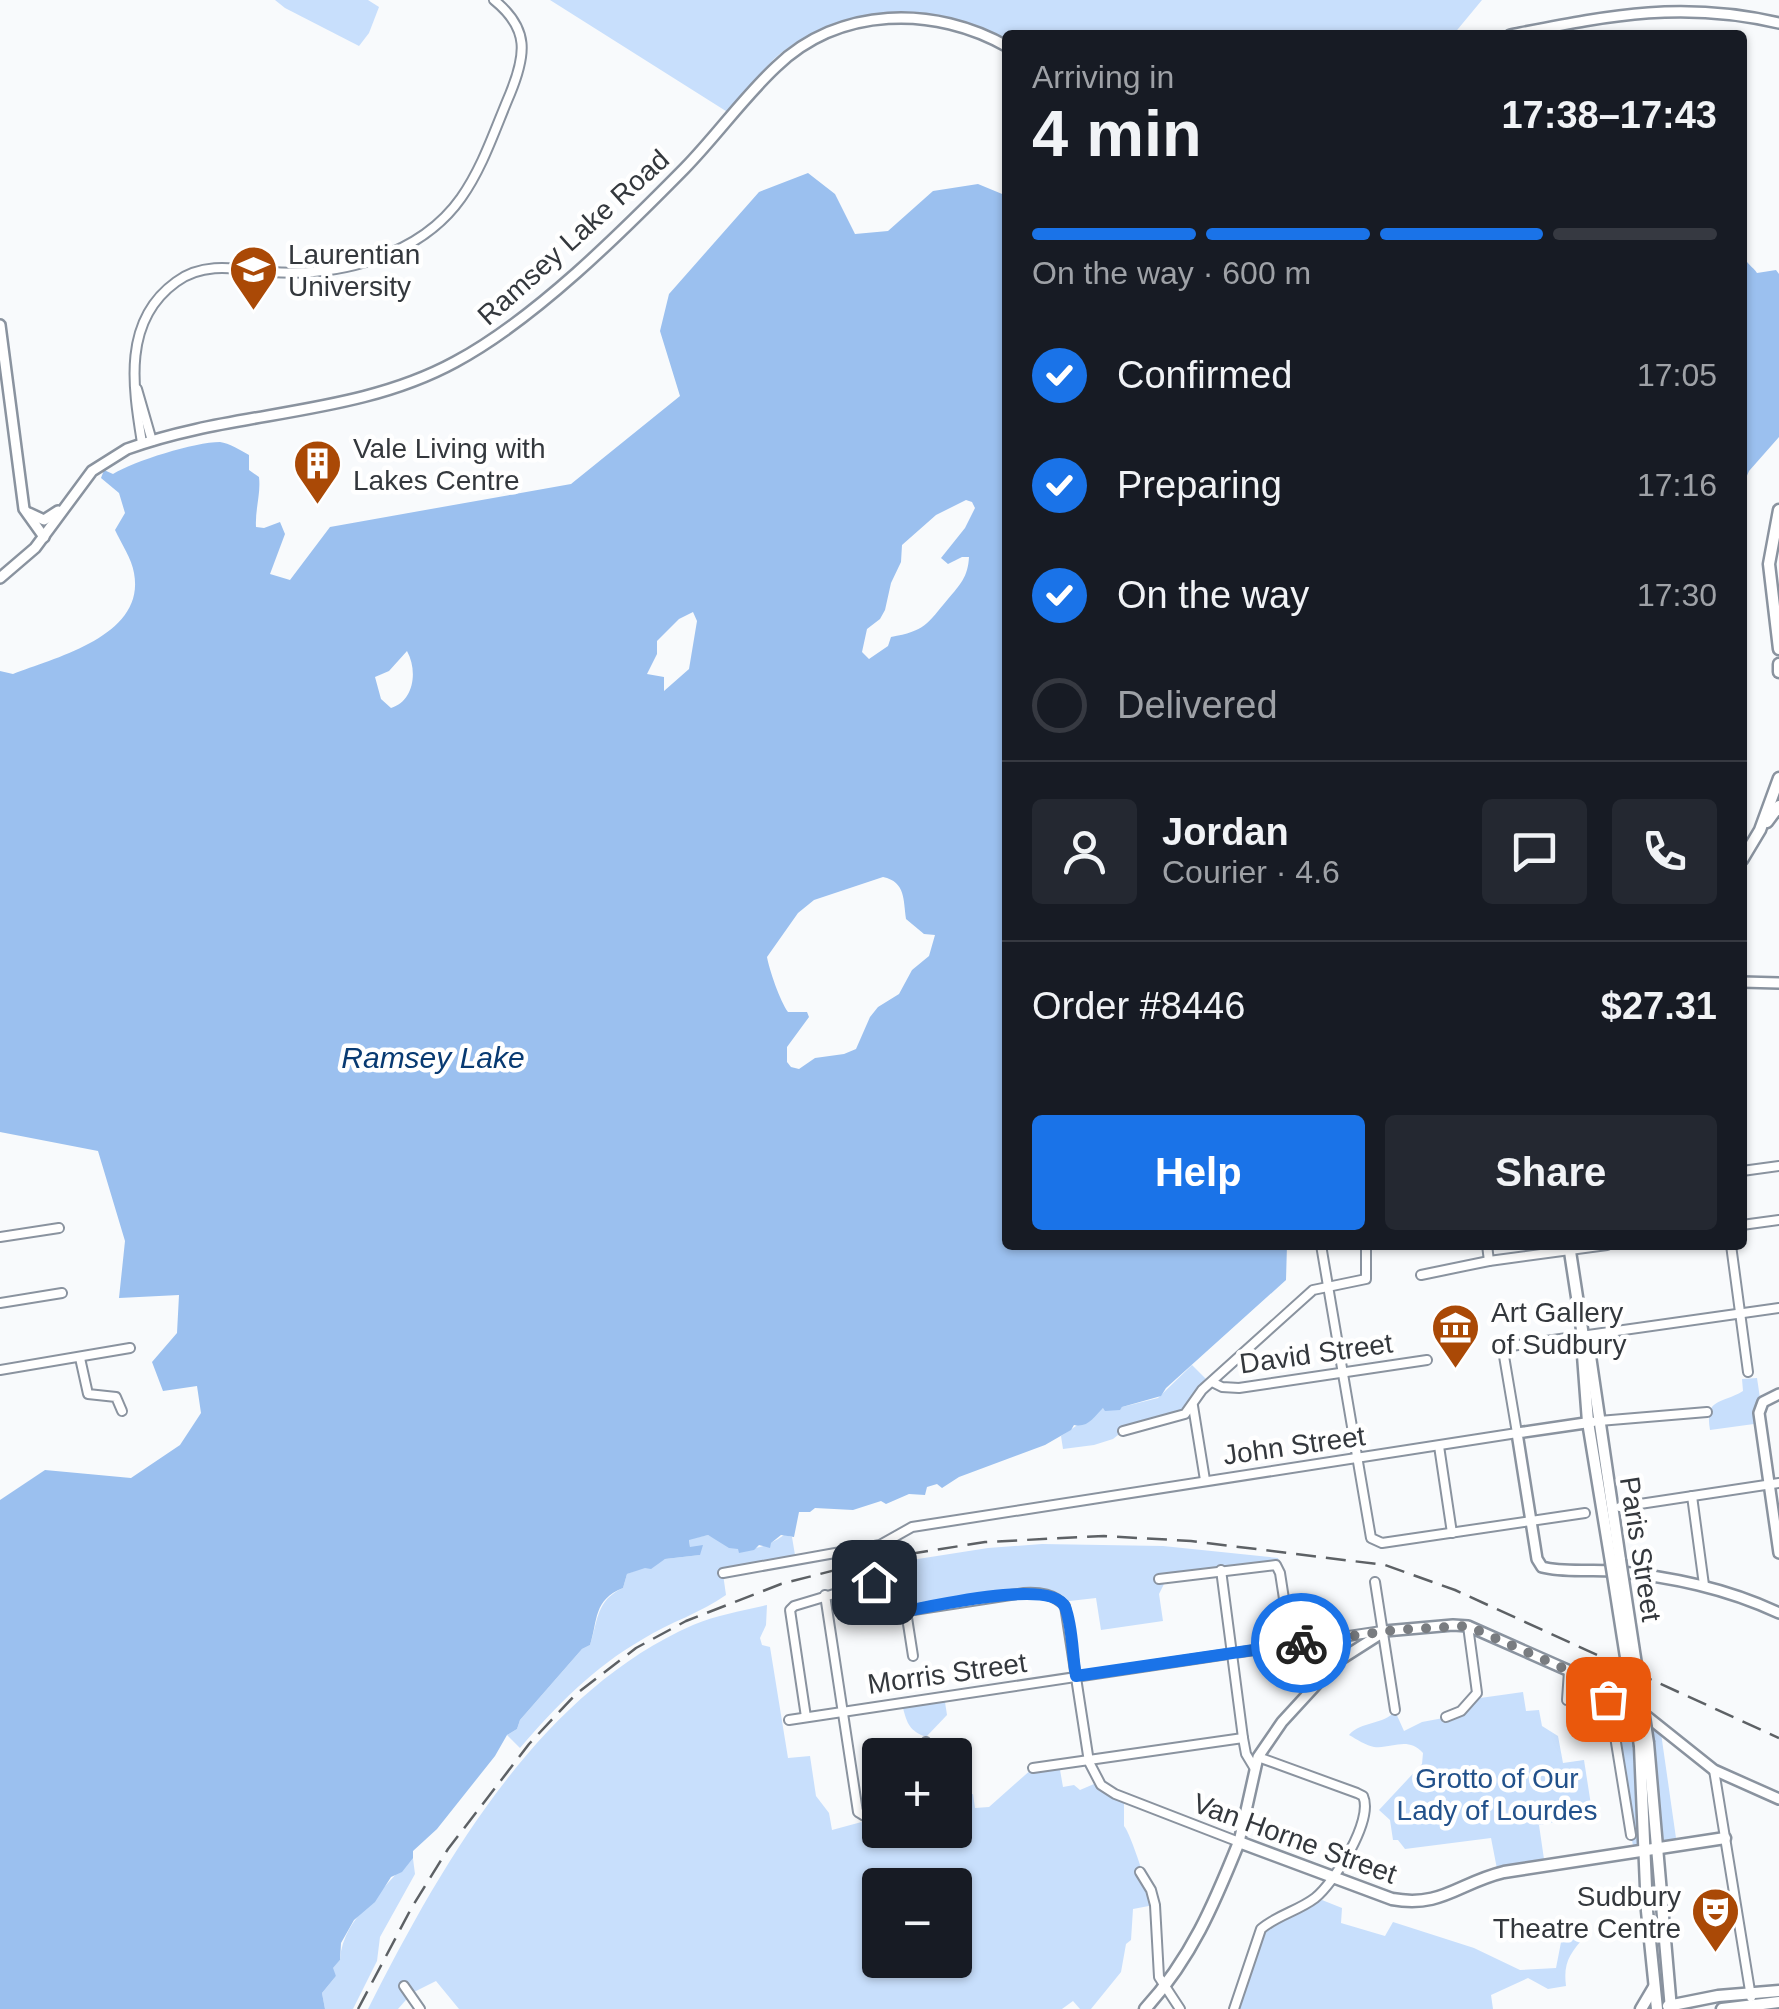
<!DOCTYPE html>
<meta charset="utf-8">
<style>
body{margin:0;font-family:Arial,sans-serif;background:#242831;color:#f1f3f6;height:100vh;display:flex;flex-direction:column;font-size:38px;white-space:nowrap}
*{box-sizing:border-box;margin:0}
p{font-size:32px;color:#9ea1a6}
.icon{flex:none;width:55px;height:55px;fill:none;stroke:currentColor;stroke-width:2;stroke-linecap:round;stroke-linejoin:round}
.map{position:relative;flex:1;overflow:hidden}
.drawer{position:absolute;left:1002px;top:30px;width:745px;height:1220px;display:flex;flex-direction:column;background:#171b24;border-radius:10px;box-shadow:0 2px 8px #0004}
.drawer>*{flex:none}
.tools{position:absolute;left:862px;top:1738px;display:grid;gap:20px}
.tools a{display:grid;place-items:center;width:110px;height:110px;border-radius:10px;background:#171b24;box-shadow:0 2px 8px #0004;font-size:50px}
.pin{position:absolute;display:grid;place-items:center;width:85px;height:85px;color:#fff;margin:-42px;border-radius:20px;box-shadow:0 5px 15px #0006}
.courier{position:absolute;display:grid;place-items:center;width:100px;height:100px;margin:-50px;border:8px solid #1a73e8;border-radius:50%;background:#fff;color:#222;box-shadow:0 2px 12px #0007}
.head em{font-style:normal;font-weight:600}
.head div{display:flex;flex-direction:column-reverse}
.head{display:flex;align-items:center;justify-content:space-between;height:170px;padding:0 30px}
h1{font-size:65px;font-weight:600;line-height:75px}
.bar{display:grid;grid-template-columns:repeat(4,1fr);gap:15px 10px;align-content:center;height:120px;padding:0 30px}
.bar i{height:12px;border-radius:8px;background:#363941}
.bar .on{background:#1a73e8}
.bar p{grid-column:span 4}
.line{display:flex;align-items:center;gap:25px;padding:0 30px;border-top:2px solid #363941}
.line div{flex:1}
.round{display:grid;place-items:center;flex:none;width:105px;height:105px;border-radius:10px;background:#242831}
ol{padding:0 30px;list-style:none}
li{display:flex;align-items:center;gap:30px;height:110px}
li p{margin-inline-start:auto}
li .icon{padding:10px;border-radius:50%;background:#1a73e8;color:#fff;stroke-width:4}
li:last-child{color:#9ea1a6}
li i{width:55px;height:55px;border:5px solid #363941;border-radius:50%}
.cta{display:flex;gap:20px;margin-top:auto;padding:20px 30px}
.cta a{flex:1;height:115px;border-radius:10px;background:#1a73e8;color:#fff;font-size:40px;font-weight:600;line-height:115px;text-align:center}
.cta a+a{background:#242831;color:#f1f3f6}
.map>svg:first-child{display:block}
.green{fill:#c8dffc;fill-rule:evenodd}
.water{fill:#9bc0ef;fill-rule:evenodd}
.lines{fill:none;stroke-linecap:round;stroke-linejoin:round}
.minor-casing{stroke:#8a939f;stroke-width:12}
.tertiary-casing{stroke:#8a939f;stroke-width:14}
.secondary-casing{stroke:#8a939f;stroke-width:15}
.minor{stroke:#fff;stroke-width:8}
.tertiary{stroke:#fff;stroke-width:9}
.secondary{stroke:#fff;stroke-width:10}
.rail{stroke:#5d6165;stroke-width:2.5;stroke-dasharray:20 10;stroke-linecap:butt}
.secondary-bridge-casing{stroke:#8a939f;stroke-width:15;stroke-linecap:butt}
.secondary-bridge{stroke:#fff;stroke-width:10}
.done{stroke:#797c80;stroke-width:10;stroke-dasharray:0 18}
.route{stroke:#1a73e8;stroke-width:12}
.labels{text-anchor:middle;stroke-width:9;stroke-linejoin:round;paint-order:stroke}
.street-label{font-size:28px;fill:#34383d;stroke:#fff}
.poi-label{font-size:28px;fill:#34383d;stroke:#fff;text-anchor:start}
.park-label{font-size:28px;fill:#22518b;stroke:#fff}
.water-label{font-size:30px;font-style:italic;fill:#083a72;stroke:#fff}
</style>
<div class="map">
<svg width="1779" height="2009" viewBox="0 0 1779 2009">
<rect width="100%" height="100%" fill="#f8fafc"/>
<!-- green -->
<g class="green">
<polygon points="275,0 368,0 379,7 369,33 359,46 285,8"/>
<path d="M550,0H1482L1453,35H1008L1007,43C994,36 980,27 965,22C903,2 824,15 774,59C758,75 744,96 729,113Z"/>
<polygon points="1192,1365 1210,1383 1188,1412 1123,1431 1113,1439 1094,1445 1063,1449 1061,1436 1103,1408 1119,1410 1122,1407 1158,1398"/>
<path d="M1757,1378L1760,1398L1753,1410L1754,1424L1710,1430C1705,1397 1720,1405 1743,1391L1742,1379Z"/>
<path d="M708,1535C740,1551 755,1555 784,1535L792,1537L796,1561L723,1574L726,1595C701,1613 670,1622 643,1639C594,1667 556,1706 520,1748L507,1735L517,1729L520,1720L582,1649L590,1645C598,1621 596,1600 623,1588L627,1574L665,1559L700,1555L690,1547L689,1539Z"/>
<polygon points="1042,1544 1163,1546 1278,1558 1279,1562 1167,1578 1159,1594 1163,1621 1101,1630 1096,1598 1061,1602 1041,1593 907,1611 899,1584 905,1561 988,1548"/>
<path d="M767,1605L766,1625L760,1638L762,1645L770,1647L788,1758L810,1756L816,1796L829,1813L832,1830L880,1817V1830H955V1797L973,1794L975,1808L989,1807L1033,1768L1059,1764L1063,1787L1074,1785L1080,1790L1094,1784L1124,1803V1826C1132,1836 1147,1888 1154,1905L1133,1909L1131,1940L1126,1944L1121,1972L1091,2009H1080L1073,2001L1062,2009H459L436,1981L412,1993L398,2009H368C441,1865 538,1693 693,1625C716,1615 742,1611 767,1605ZM880,1885H955V1960H880Z"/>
<polygon points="1604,1689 1630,1706 1637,1750 1640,1851 1634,1851"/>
<path d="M1523,1692L1526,1711L1539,1710L1542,1726L1558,1736L1563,1763L1584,1760L1591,1805L1571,1819L1539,1825L1545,1866L1498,1874L1491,1838L1405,1849L1398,1840H1393L1390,1820L1379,1810L1422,1764L1423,1753C1407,1736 1393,1749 1374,1747C1367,1746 1356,1739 1349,1735C1361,1721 1384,1725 1395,1711L1404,1731L1422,1722L1454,1716L1473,1699Z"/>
<path d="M945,1702L947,1715L926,1737C910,1731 907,1724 903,1708Z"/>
<polygon points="1649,1717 1660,1726 1677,1845 1659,1848"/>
<path d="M412,1851L415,1874L380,1937L377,1961L353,2009H325L322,1993L336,1976L332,1969L340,1960C343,1913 391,1891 412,1851Z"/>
<path d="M1322,1900L1342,1908L1341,1923L1385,1936L1393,1922L1474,1948L1520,1970L1556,1968L1563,1932L1580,1929L1585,1936C1570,1954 1563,1962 1566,1986L1548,1989L1528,1978L1491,1995L1493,2009H1238L1265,1930Z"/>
</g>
<!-- water -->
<g class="water">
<path d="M808,173L835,194L855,234L888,231L933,191L978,184L1007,196L1008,1245H1287L1286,1280L1166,1388L1161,1396L1122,1407L1120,1410L1105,1411L1103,1408C1094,1417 1088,1428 1074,1425L1071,1430L1045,1445L959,1477L942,1488L937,1484L927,1487L925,1495L909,1494L886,1504L881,1501L853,1510L815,1508L810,1512H799L794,1537L781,1535L771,1543L770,1548L759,1545L754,1550L739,1553L738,1549L729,1548L708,1535L689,1540L690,1547L703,1545L700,1555L665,1559L651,1569L645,1568L627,1574L623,1588C593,1600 598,1620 590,1645L582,1649L520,1720L517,1729L507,1735L495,1756L437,1829L413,1851V1858L402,1872L391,1877L375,1902L354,1920L341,1943L340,1960L333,1968L336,1976L322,1993L325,2009H0V1500L45,1470L131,1478L180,1445L201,1413L197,1386L163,1391L152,1362L177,1333L179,1295L119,1298L125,1241L98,1151L0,1132V671L13,674C56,657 146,636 134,573C132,559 121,543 115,530L125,513L119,493L101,478L104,470L113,474C134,461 195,442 220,442C229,443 240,450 249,455V470L259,477C261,494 255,509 256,527L264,528L280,522L285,534L270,574L290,580L330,527L571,484L680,396L660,331L669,294L759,192ZM966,500L972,502L975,508L965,528L941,558L948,564L962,557H969C968,577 960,585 948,599C927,624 925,631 891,637L888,646L869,659L862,652L867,629L880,619L885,610L891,583L901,562L902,545L936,515ZM693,612L697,621L689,669L664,691V677L647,674L657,654V641L679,619ZM407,651C418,671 414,701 391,708L381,699L375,677L389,671ZM883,877C906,882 903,900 906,919L924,934L935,935L929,956L912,970L899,994L878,1007L870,1017L856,1049L844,1054L815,1058L799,1069L791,1067L787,1062V1047L809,1017L807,1012H788C780,1001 769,969 767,957L798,913L814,900Z"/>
<path d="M1742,229C1746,239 1742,247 1744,257C1746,263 1753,267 1757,273L1776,270L1779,274V437L1749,471L1743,485Z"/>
</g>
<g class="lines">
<defs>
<g id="minor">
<polyline points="137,389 152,441"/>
<path d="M142,443C133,387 122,321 176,282C204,261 238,269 271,272C339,277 420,256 461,198C483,167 495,129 510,94C526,55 530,29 494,0"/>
<polyline points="1742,1171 1779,1166"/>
<polyline points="1742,1225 1779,1220"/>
<polyline points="0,1237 59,1228"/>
<polyline points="1321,1245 1371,1538 1382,1543 1585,1513"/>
<polyline points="1487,1245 1489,1261"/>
<polyline points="1731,1245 1748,1372"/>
<polyline points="1421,1275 1489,1261 1607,1245"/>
<polyline points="0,1303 62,1293"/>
<polyline points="80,1358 88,1394 116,1397 122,1411"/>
<polyline points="0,1370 130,1348"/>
<polyline points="1212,1382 1222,1387 1239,1388 1427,1360"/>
<polyline points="1193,1406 1205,1480"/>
<polyline points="1599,1421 1707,1412"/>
<polyline points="1123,1431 1185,1414 1202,1390 1313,1290 1366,1279 1366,1245"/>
<polyline points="1439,1446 1452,1533"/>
<polyline points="1692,1496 1704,1585"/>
<polyline points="1620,1507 1779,1483"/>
<polyline points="1221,1570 1243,1738 1246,1754 1255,1769"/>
<polyline points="723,1573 880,1545 912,1527 1517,1433 1504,1356 1511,1346 1779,1308"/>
<polyline points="1159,1579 1276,1565 1280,1573 1291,1644"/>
<polyline points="1375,1582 1395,1710"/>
<polyline points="825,1595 858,1812 868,1818 880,1816"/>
<path d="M907,1611L1024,1593C1040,1592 1054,1594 1065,1606L1089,1762L1101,1785L1115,1794L1239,1842"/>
<polyline points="1607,1687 1631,1835"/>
<polyline points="1567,1700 1569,1671"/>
<polyline points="806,1717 790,1610 794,1606 874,1582 893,1581 903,1592 913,1656"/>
<polyline points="1446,1717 1461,1711 1477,1693 1468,1626"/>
<polyline points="789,1720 1382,1631"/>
<polyline points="926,1742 928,1755"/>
<polyline points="1033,1768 1243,1738"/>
<polyline points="1714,1770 1751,1997"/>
<polyline points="1140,1872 1151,1890 1155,1905 1159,1977 1180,2009"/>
<polyline points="404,1986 420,2009"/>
<path d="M1234,2009L1261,1929C1277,1915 1298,1911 1315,1898C1334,1883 1374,1820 1363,1796L1357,1793L1258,1757"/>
</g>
<g id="tertiary">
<path d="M1510,35C1607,16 1680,0 1779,23"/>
<polyline points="0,325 24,509 44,537"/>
<polyline points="29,513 44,520 58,511"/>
<path d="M0,578L35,548L92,471L127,449C233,410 354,417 455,362C535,319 621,233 685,168C717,135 743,98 776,67C839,6 935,5 1008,47"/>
<polyline points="1742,982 1779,983"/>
<polyline points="1779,1394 1763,1402 1759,1413 1779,1553"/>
<path d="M1592,1422L1517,1433L1537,1559L1542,1567C1564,1573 1590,1569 1613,1571C1671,1577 1726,1588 1779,1613"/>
<polyline points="1239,1842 1258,1757 1282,1722 1338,1661 1385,1631 1453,1625 1468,1626 1486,1634 1615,1691 1714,1770 1779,1799"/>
</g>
<g id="secondary">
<polyline points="1779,510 1769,564 1779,649"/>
<polyline points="1779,664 1779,672"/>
<polyline points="1767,822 1779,806"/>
<polyline points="1742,860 1760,830 1779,778"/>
<polyline points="1569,1245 1583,1336 1590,1356 1620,1560"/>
<polyline points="1582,1342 1588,1422 1611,1562"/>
<polyline points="1648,1743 1671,2009"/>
<polyline points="1640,1746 1647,1911 1657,2009"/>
<polyline points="1668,2006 1718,1996 1779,1991"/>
<path d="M1145,2009C1191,1959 1214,1904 1239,1842L1392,1899C1442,1908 1458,1883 1504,1872L1725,1838"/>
<polyline points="1641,2009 1654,1987"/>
<polyline points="1722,2009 1779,2002"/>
</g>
</defs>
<!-- minor casing -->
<use href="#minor" class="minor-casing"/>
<!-- tertiary casing -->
<use href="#tertiary" class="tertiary-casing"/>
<!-- secondary casing -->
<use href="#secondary" class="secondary-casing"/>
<!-- minor -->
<use href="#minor" class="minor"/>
<!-- tertiary -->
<use href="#tertiary" class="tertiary"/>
<!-- secondary -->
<use href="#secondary" class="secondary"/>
<!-- rail -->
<polyline class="rail" points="358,2009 412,1907 448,1849 529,1744 576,1694 636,1648 686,1621 781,1584 878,1559 985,1542 1104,1536 1191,1541 1385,1565 1455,1590 1779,1738"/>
<defs>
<g id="secondary-bridge">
<polyline points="1620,1560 1648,1743"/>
<polyline points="1611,1562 1640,1746"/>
</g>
</defs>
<!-- secondary-bridge casing -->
<use href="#secondary-bridge" class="secondary-bridge-casing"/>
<!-- secondary-bridge -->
<use href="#secondary-bridge" class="secondary-bridge"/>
</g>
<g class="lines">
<!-- done -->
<polyline class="done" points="1301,1643 1395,1630 1468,1626 1606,1687 1608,1699"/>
<!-- route -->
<path class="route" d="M874,1582L888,1581L898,1584L906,1611C934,1606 1052,1578 1065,1607C1073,1627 1072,1655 1076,1676L1301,1643"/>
</g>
<!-- icons -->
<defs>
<symbol id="university-pin" viewBox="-11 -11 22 30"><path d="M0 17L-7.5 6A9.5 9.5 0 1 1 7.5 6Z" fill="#aa4906" stroke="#fff"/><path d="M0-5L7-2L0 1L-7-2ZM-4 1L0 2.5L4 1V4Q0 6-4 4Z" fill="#fff"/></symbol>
<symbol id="building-pin" viewBox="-11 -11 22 30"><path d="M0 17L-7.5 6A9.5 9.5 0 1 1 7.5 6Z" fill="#aa4906" stroke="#fff"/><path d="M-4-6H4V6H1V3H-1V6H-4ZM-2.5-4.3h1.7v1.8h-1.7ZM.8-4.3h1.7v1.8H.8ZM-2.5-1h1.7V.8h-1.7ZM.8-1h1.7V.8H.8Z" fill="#fff"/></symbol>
<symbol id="museum-pin" viewBox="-11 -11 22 30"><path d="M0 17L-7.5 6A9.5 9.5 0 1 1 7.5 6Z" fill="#aa4906" stroke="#fff"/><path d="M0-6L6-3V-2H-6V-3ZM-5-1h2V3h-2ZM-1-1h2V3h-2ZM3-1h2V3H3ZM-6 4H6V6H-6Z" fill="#fff"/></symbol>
<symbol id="theatre-pin" viewBox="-11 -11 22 30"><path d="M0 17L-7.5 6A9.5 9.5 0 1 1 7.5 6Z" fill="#aa4906" stroke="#fff"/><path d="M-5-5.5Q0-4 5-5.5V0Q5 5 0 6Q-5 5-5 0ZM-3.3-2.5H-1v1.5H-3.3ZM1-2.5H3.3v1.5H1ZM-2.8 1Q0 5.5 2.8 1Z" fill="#fff"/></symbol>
</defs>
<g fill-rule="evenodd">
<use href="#university-pin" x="226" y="242" width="55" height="75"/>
<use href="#building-pin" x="290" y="436" width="55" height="75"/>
<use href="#museum-pin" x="1428" y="1300" width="55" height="75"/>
<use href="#theatre-pin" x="1688" y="1884" width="55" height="75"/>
</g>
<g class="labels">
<!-- street labels -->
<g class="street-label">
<text transform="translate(573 237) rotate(-42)" y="10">Ramsey Lake Road</text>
<text transform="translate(1316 1353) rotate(-8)" y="10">David Street</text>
<text transform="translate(1294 1445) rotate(-8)" y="10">John Street</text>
<text transform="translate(1641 1549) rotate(81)" y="10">Paris Street</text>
<text transform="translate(947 1673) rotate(-8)" y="10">Morris Street</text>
<text transform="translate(1295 1838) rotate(20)" y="10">Van Horne Street</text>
</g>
<!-- poi labels -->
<g class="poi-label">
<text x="288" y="264">Laurentian<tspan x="288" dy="32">University</tspan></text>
<text x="353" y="458">Vale Living with<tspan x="353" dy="32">Lakes Centre</tspan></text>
<text x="1491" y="1322">Art Gallery<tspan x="1491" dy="32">of Sudbury</tspan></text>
<text x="1681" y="1906" text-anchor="end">Sudbury<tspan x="1681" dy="32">Theatre Centre</tspan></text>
</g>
<!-- park labels -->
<g class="park-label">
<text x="1497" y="1788">Grotto of Our<tspan x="1497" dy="32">Lady of Lourdes</tspan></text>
</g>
<!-- water labels -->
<g class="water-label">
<text x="433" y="1068">Ramsey Lake</text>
</g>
</g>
</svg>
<div class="tools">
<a>+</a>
<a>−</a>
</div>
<div class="pin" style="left:1608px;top:1699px;background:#ea580c"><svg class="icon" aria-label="bag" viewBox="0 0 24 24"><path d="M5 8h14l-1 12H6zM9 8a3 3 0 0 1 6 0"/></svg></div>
<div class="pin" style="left:874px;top:1582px;background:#1f2937"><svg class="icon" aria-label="home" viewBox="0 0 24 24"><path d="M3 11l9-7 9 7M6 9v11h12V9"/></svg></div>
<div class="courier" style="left:1301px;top:1643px"><svg class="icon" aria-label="bike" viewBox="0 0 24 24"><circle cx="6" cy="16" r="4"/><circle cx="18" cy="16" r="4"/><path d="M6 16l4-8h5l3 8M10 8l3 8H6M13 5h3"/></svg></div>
<section class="drawer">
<div class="head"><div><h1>4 min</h1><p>Arriving in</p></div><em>17:38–17:43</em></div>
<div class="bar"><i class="on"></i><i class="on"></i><i class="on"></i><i></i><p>On the way · 600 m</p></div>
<ol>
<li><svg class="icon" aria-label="check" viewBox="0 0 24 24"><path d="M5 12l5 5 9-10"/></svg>Confirmed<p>17:05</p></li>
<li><svg class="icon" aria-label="check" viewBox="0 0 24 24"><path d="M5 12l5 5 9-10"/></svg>Preparing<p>17:16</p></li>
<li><svg class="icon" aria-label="check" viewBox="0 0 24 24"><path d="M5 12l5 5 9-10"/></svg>On the way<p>17:30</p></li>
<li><i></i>Delivered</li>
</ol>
<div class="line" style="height:180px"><a class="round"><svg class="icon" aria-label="person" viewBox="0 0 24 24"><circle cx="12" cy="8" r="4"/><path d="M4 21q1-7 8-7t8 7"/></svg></a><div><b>Jordan</b><p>Courier · 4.6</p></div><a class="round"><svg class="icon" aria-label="chat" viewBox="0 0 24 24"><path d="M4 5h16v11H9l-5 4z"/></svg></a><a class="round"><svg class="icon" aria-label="phone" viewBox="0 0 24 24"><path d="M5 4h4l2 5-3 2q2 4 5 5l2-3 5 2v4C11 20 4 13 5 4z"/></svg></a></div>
<div class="line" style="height:130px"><div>Order #8446</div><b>$27.31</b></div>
<div class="cta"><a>Help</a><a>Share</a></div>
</section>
</div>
